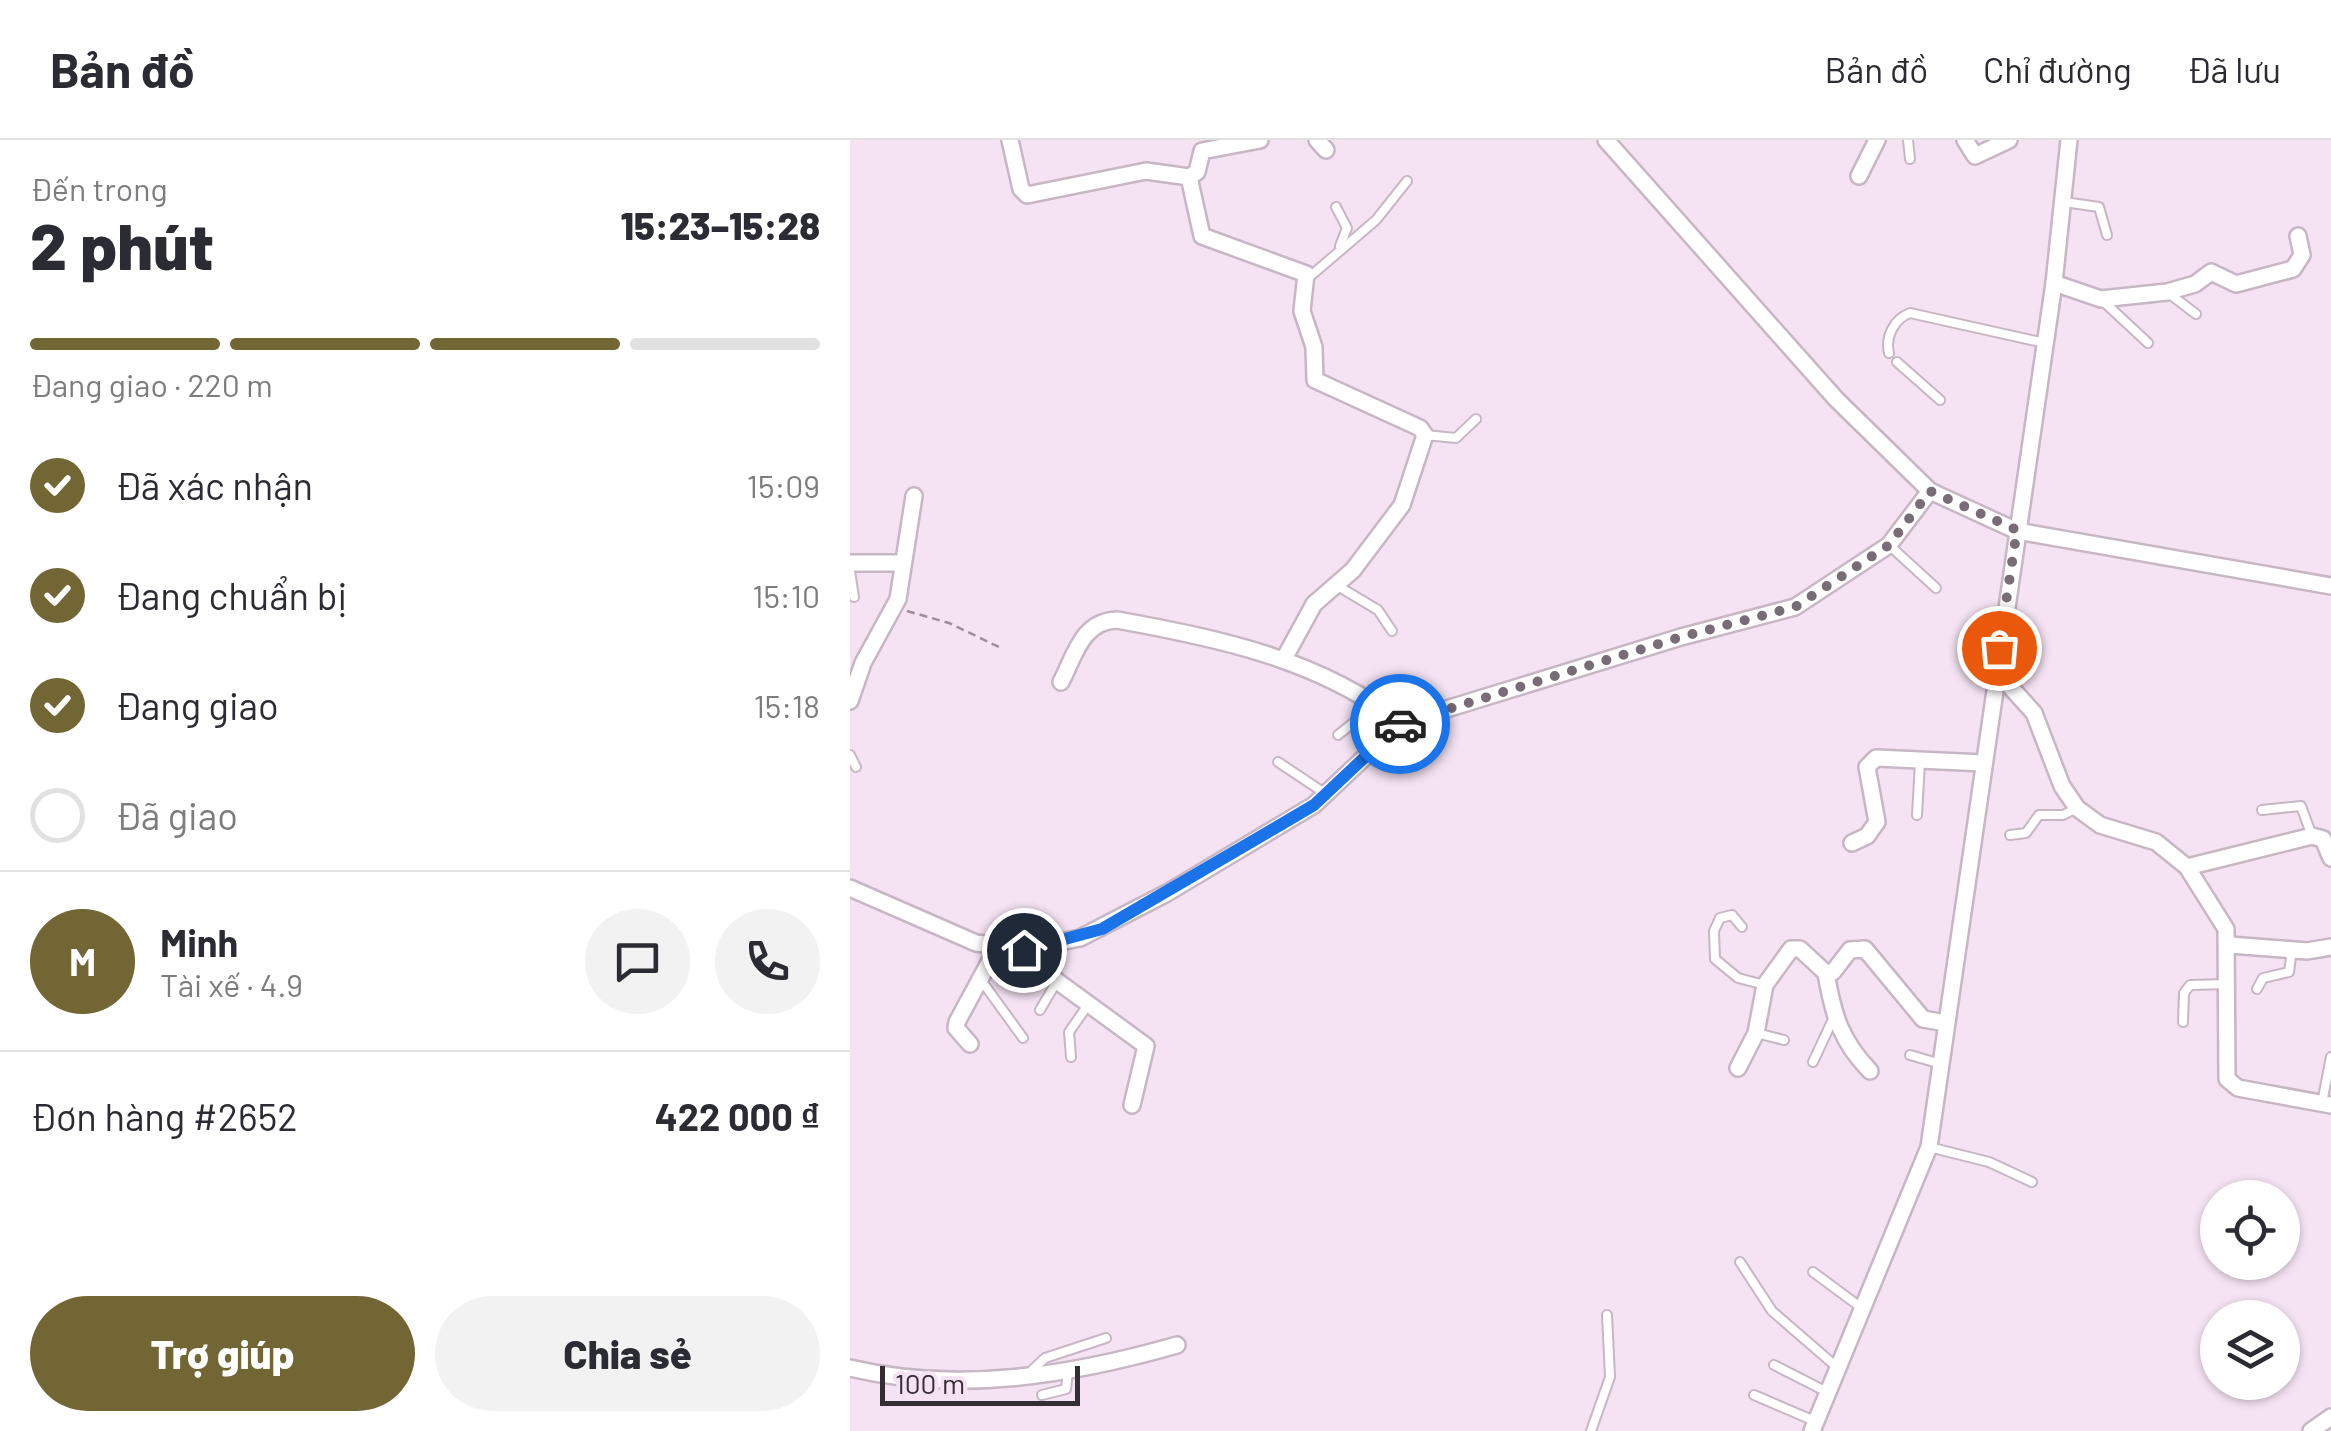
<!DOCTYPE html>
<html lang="vi">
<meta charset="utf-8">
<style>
body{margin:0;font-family:Barlow,sans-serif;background:#f2f2f3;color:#2b2b33;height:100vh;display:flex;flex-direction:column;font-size:38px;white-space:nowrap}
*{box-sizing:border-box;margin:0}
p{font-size:32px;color:#7c7c81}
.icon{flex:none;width:55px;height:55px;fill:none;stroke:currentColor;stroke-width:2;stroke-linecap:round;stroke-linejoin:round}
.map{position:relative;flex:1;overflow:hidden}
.side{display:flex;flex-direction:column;background:#fff;width:850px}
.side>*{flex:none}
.buttons{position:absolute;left:1350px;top:1040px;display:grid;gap:20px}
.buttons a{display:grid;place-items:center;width:100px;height:100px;border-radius:50%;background:#fff;box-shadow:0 2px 8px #0004;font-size:50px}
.scale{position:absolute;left:30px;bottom:25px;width:200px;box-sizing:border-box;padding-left:10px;border:5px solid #342d33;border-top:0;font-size:28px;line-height:35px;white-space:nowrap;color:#342d33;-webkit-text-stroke:8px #f5e3f3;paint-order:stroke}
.pin{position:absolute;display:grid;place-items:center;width:85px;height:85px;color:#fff;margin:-42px;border:5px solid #fff;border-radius:50%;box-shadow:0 2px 10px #0007}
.courier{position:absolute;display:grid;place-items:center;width:100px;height:100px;margin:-50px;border:8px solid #1a73e8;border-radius:50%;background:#fff;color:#222;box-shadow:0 2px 12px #0007}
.summary em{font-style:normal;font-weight:800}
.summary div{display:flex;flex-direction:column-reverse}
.summary{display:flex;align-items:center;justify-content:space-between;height:170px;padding:0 30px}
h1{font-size:65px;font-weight:800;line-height:75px}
.bar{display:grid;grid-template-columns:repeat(4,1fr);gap:15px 10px;align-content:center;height:120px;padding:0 30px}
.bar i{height:12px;border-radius:8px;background:#e1e1e2}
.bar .active{background:#726734}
.bar p{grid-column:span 4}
.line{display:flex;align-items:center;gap:25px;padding:0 30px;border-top:2px solid #e1e1e2}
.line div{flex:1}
.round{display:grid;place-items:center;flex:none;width:105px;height:105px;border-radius:52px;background:#f2f2f3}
ol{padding:0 30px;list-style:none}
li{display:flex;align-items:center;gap:30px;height:110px}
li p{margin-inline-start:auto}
li .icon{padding:10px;border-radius:50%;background:#726734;color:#fff;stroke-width:4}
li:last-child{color:#7c7c81}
li i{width:55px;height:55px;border:5px solid #e1e1e2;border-radius:50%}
.button{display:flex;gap:20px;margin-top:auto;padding:20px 30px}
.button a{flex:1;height:115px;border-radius:60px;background:#726734;color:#fff;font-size:40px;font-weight:800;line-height:115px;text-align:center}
.button a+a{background:#f2f2f3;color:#2b2b33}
header{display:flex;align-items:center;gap:60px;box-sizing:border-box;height:140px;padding:0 50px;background:#fff;border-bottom:2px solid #e1e1e2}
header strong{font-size:48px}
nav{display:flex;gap:55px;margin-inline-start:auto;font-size:35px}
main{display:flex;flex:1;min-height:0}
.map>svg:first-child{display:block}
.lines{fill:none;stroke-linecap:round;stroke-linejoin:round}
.service-casing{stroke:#c7b6c4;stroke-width:12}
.minor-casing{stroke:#c7b6c4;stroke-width:20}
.path{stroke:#9c8f9a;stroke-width:2.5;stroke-dasharray:8 5;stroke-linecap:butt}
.service{stroke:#fff;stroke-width:8}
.minor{stroke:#fff;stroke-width:15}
.done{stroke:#786d76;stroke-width:10;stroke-dasharray:0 18}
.route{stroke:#1a73e8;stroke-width:12}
</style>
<header>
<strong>Bản đồ</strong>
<nav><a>Bản đồ</a><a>Chỉ đường</a><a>Đã lưu</a></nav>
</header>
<main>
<section class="side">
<div class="summary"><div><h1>2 phút</h1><p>Đến trong</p></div><em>15:23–15:28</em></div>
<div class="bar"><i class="active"></i><i class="active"></i><i class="active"></i><i></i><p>Đang giao · 220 m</p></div>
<ol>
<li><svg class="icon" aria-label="check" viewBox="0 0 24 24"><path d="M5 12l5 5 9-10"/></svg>Đã xác nhận<p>15:09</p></li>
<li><svg class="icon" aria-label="check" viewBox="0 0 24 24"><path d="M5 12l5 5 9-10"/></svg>Đang chuẩn bị<p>15:10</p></li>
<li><svg class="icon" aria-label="check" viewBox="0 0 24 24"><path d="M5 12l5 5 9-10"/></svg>Đang giao<p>15:18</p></li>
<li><i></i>Đã giao</li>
</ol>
<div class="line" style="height:180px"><b class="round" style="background:#726734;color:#fff">M</b><div><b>Minh</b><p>Tài xế · 4.9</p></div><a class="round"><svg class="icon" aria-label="chat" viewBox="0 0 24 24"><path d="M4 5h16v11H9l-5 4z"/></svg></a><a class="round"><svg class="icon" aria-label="phone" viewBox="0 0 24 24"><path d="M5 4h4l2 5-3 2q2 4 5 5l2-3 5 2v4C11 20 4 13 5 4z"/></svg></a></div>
<div class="line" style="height:130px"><div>Đơn hàng #2652</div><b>422 000 ₫</b></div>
<div class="button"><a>Trợ giúp</a><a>Chia sẻ</a></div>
</section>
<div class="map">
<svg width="1481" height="1291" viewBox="0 0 1481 1291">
<rect width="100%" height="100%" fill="#f5e3f3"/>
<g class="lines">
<defs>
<g id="service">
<polyline points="1058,0 1060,19"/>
<polyline points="1214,62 1249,67 1257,95"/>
<polyline points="486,67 497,88 490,106"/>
<polyline points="457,139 526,80 557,41"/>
<polyline points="1317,152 1346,174"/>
<polyline points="1254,162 1298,203"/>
<path d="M1039,213C1035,197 1044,179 1060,173L1195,203"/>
<polyline points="1047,222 1090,260"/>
<polyline points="575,295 606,298 626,279"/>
<polyline points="1039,405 1086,448"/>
<polyline points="0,431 4,457"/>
<polyline points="486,445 528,470 542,491"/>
<polyline points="488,595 513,575 545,589"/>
<polyline points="0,615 6,627"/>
<polyline points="428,622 476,654"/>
<polyline points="1412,670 1451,666 1462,696"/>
<polyline points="1067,675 1070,622"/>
<polyline points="1160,695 1176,693 1189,675 1213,675 1227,668"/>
<polyline points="892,787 882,775 870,778 864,791 865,819 888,838 915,845"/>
<polyline points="131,840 173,898"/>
<polyline points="1407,849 1413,838 1439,832 1442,810"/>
<polyline points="190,870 207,841"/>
<polyline points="1333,882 1334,853 1340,845 1378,844"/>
<polyline points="906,893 934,900"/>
<polyline points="1060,915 1091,924"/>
<polyline points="221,917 219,892 238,865"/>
<polyline points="963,922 983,879"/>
<polyline points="1472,963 1481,917"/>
<polyline points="1079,1007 1139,1022 1182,1042"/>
<polyline points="890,1122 922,1171 989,1229"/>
<polyline points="963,1132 1013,1169"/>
<polyline points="924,1225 979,1253"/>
<polyline points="177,1235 195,1218 256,1198"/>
<polyline points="192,1255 216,1249 218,1232"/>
<polyline points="904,1255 967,1282"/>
<polyline points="741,1291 760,1237 757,1175"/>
</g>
<g id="minor">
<polyline points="160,0 171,49 177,55 296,31 339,37 352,96 456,134 452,171 464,207 465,240 570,288 575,295 552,365 503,430 464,464 435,517"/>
<polyline points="467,0 476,10"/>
<polyline points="756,0 986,259 1080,351 1167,391 1481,446"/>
<polyline points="1115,0 1125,16 1159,0"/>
<polyline points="1009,36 1027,0"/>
<polyline points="339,37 347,32 352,11 410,0"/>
<polyline points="1204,143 1251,159 1317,152 1345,144 1361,132 1386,144 1443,129 1452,115 1448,96"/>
<polyline points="0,423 51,423"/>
<polyline points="1146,531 1184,573 1212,646 1227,668 1250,685 1306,702 1337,727 1376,789 1377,939 1388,948 1481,965"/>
<path d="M211,542C225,515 232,481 267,480C367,498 469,519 551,583"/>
<polyline points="0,561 13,523 48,459 64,356"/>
<polyline points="1002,703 1017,696 1027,682 1017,627 1026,618 1134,623"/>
<polyline points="1337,727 1462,696 1473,699 1481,718"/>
<polyline points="0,748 126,803 174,809 230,798 317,753 464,665 551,583 831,497 945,467 1039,405 1080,351"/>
<polyline points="1380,805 1457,811 1481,807"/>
<polyline points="174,809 207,841 296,906 282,965"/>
<path d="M976,833C983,875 991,901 1020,931"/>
<polyline points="120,904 106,888 107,882 147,808"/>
<polyline points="888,928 906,893 915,845 941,809 950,809 976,833 983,832 1000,810 1015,809 1073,879 1096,883"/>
<path d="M0,1228C108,1254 222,1235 327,1205"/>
<polyline points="962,1291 1079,1007 1204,143 1219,0"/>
<polyline points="1461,1291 1481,1277"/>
</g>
</defs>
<!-- service casing -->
<use href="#service" class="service-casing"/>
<!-- minor casing -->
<use href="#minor" class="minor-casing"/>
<!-- path -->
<polyline class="path" points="57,471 99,483 153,509"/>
<!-- service -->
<use href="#service" class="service"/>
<!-- minor -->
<use href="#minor" class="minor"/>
</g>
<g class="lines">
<!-- done -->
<polyline class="done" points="550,584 831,497 945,467 1039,405 1080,351 1167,390 1149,508"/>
<!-- route -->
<polyline class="route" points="174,810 252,789 425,688 464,665 550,584"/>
</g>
</svg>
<div class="buttons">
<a><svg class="icon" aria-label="locate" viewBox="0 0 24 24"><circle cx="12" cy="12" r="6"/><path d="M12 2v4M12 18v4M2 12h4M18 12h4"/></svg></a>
<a><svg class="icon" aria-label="layers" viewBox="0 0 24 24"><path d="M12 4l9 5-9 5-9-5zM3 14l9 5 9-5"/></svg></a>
</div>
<div class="scale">100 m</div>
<div class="pin" style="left:1149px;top:508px;background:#ea580c"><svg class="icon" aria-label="bag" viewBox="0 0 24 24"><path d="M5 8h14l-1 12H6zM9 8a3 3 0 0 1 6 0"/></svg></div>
<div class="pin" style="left:174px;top:810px;background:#1f2937"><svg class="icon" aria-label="home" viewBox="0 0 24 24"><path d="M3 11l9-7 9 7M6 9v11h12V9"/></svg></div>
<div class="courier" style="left:550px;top:584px"><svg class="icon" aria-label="car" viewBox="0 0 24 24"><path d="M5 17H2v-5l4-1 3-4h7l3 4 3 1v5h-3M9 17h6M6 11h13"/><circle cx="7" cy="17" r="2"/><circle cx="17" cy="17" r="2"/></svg></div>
</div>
</main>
